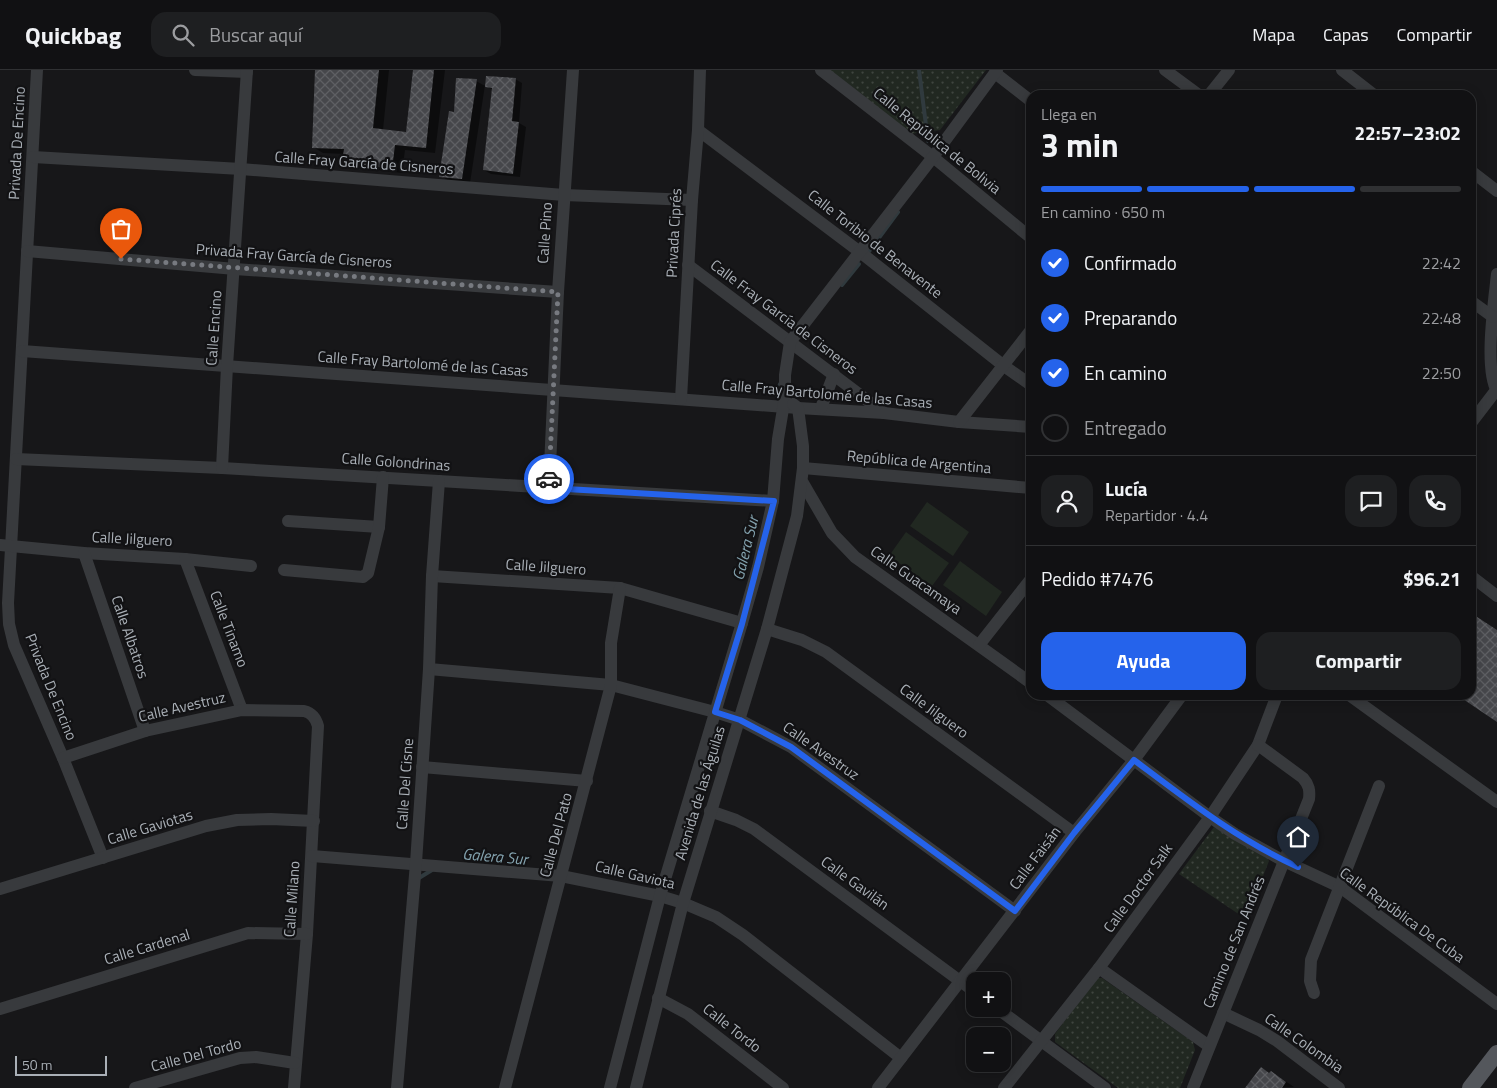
<!DOCTYPE html>
<html lang="es">
<meta charset="utf-8">
<style>
body{margin:0;font-family:"Titillium Web",sans-serif;background:#1e1f21;color:#f1f3f6;height:100vh;display:flex;flex-direction:column;font-size:19px;white-space:nowrap}
*{box-sizing:border-box;margin:0}
p{font-size:16px;color:#9c9da0}
.icon{flex:none;width:28px;height:28px;fill:none;stroke:currentColor;stroke-width:2;stroke-linecap:round;stroke-linejoin:round}
.map{position:relative;flex:1;overflow:hidden}
.panel{position:absolute;left:1026px;top:20px;width:450px;height:610px;display:flex;flex-direction:column;background:#111113;border-radius:15px;box-shadow:0 2px 12px #0003,0 0 0 1px #303133}
.panel>*{flex:none}
.controls{position:absolute;left:966px;top:902px;display:grid;gap:10px}
.controls a{display:grid;place-items:center;width:45px;height:45px;border-radius:10px;background:#111113;box-shadow:0 2px 12px #0003,0 0 0 1px #303133;font-size:25px}
.scale{position:absolute;left:15px;bottom:12px;width:92px;box-sizing:border-box;padding-left:5px;border:2px solid #aab0b7;border-top:0;font-size:14px;line-height:18px;white-space:nowrap;color:#aab0b7;-webkit-text-stroke:4px #121214;paint-order:stroke}
.pin{position:absolute;display:grid;place-items:center;width:42px;height:42px;color:#fff;margin:-51px -21px;border-radius:50% 50% 50% 0;rotate:-45deg;box-shadow:0 0 5px #0007}
.pin .icon{rotate:45deg}
.courier{position:absolute;display:grid;place-items:center;width:50px;height:50px;margin:-25px;border:4px solid #2563eb;border-radius:50%;background:#fff;color:#222;box-shadow:0 1px 6px #0007}
.head em{font-style:normal;font-weight:700}
.head div{display:flex;flex-direction:column-reverse}
.head{display:flex;align-items:center;justify-content:space-between;height:85px;padding:0 15px}
h1{font-size:32px;font-weight:700;line-height:38px}
.bar{display:grid;grid-template-columns:repeat(4,1fr);gap:8px 5px;align-content:center;height:60px;padding:0 15px}
.bar i{height:6px;border-radius:4px;background:#303133}
.bar .selected{background:#2563eb}
.bar p{grid-column:span 4}
.line{display:flex;align-items:center;gap:12px;padding:0 15px;border-top:1px solid #303133}
.line div{flex:1}
.round{display:grid;place-items:center;flex:none;width:52px;height:52px;border-radius:15px;background:#1e1f21}
ol{padding:0 15px;list-style:none}
li{display:flex;align-items:center;gap:15px;height:55px}
li p{margin-inline-start:auto}
li .icon{padding:5px;border-radius:50%;background:#2563eb;color:#fff;stroke-width:4}
li:last-child{color:#9c9da0}
li i{width:28px;height:28px;border:2px solid #303133;border-radius:50%}
.button{display:flex;gap:10px;margin-top:auto;padding:10px 15px}
.button a{flex:1;height:58px;border-radius:15px;background:#2563eb;color:#fff;font-size:20px;font-weight:700;line-height:58px;text-align:center}
.button a+a{background:#1e1f21;color:#f1f3f6}
header{display:flex;align-items:center;gap:30px;box-sizing:border-box;height:70px;padding:0 25px;background:#111113;border-bottom:1px solid #303133}
header strong{font-size:24px}
nav{display:flex;gap:28px;margin-inline-start:auto;font-size:18px}
.search{width:350px;height:45px;background:#1e1f21;display:flex;align-items:center;gap:12px;box-sizing:border-box;padding:0 18px;border-radius:15px;color:#9c9da0;font-size:19px}
.map>svg:first-child{display:block}
.park{fill:url(#park-dots)}
.garden{fill:#212821}
.shadow{fill:#0007}
.lines{fill:none;stroke-linecap:round;stroke-linejoin:round}
.stream{stroke:#303a3e;stroke-width:4}
.building{fill:url(#building-cross-hatch)}
.minor{stroke:#383a3d;stroke-width:12}
.major{stroke:#54575c;stroke-width:16}
.done{stroke:#777a80;stroke-width:5;stroke-dasharray:0 9}
.route{stroke:#2563eb;stroke-width:6}
.labels{text-anchor:middle;stroke-width:4.5;stroke-linejoin:round;paint-order:stroke}
.street-label{font-size:15px;fill:#aab0b7;stroke:#121214}
.water-label{font-size:16px;font-style:italic;fill:#84a3af;stroke:#121214}
</style>
<header>
<strong>Quickbag</strong>
<div class="search"><svg class="icon" aria-label="search" viewBox="0 0 24 24"><circle cx="10" cy="10" r="6"/><path d="M15 15l6 6"/></svg>Buscar aquí</div>
<nav><a>Mapa</a><a>Capas</a><a>Compartir</a></nav>
</header>
<div class="map">
<svg width="1497" height="1018" viewBox="0 0 1497 1018">
<defs>
<pattern id="park-dots" width="8" height="8" patternUnits="userSpaceOnUse" patternTransform="scale(1.25)"><rect width="8" height="8" fill="#212821"/><path d="M2 2h.1M6 6h.1" fill="none" stroke="#3f453f" stroke-width="1.8" stroke-linecap="round"/></pattern>
<pattern id="building-cross-hatch" width="8" height="8" patternUnits="userSpaceOnUse" patternTransform="scale(1.25)"><rect width="8" height="8" fill="#46474b"/><path d="M0 0l8 8M0 8l8-8" fill="none" stroke="#5e5f63"/></pattern>
</defs>
<rect width="100%" height="100%" fill="#171719"/>
<!-- park -->
<g class="park">
<polygon points="828,0 986,0 940,60 910,64"/>
<polygon points="1214,757 1266,784 1269,791 1246,849 1179,804"/>
<polygon points="1096,908 1102,908 1193,972 1195,980 1180,1018 1118,1018 1055,972 1055,964"/>
</g>
<!-- garden -->
<g class="garden">
<polygon points="927,432 969,462 953,486 910,456"/>
<polygon points="906,462 949,493 932,516 889,486"/>
<polygon points="960,491 1002,522 986,546 943,515"/>
</g>
<!-- shadow -->
<g class="shadow">
<polygon points="317,0 389,0 383,60 407,63 414,0 445,0 435,83 405,80 402,103 353,97 344,92 345,84 323,83 313,77"/>
<polygon points="515,9 522,13 519,53 526,57 520,107 491,104 484,100 493,20 485,15 470,113 449,111 441,106 455,44 476,11 487,17"/>
<polygon points="1272,1002 1294,1017 1249,1018 1270,1004"/>
</g>
<g class="lines">
<!-- stream -->
<g class="stream">
<polyline points="919,0 928,71"/>
<polyline points="867,184 898,142"/>
<polyline points="842,215 859,194"/>
<polyline points="777,326 780,314"/>
<polyline points="419,808 432,800"/>
</g>
</g>
<!-- building -->
<g class="building">
<polygon points="315,0 379,0 373,58 406,62 413,0 434,0 426,78 395,75 392,99 342,92 344,79 312,78"/>
<polygon points="486,6 516,8 512,51 519,52 513,104 483,100 492,18 485,17"/>
<polygon points="456,8 477,9 462,109 439,107 449,41 454,42"/>
<polygon points="1471,543 1497,560 1497,652 1457,625 1471,625"/>
<polygon points="1261,997 1269,1003 1271,1001 1286,1012 1282,1018 1245,1018"/>
</g>
<g class="lines">
<!-- minor -->
<g class="minor">
<polyline points="37,0 8,533 9,554 14,575 63,688 103,788"/>
<polyline points="195,0 247,2"/>
<polyline points="821,0 933,87 1031,168"/>
<polyline points="1165,0 1199,25"/>
<polyline points="1342,0 1374,25"/>
<polyline points="995,3 1031,31"/>
<polyline points="1209,25 1229,0"/>
<polyline points="698,60 860,182 1004,296 1031,315"/>
<polyline points="33,87 241,99 564,125 692,130"/>
<polyline points="1471,101 1497,121"/>
<polyline points="27,181 235,199 558,222"/>
<polyline points="688,195 884,343"/>
<path d="M1497,204C1494,232 1484,299 1497,321"/>
<polyline points="1471,231 1493,247"/>
<polyline points="22,281 798,338 884,343 959,352 1031,357"/>
<polyline points="681,329 692,130 698,60 700,0"/>
<polyline points="821,338 834,304"/>
<polyline points="959,352 1031,260"/>
<polyline points="1471,353 1497,319"/>
<polyline points="16,389 222,398 773,431"/>
<polyline points="222,398 227,296 247,0"/>
<polyline points="803,398 1031,418"/>
<polyline points="803,413 832,463 855,487 1031,613"/>
<polyline points="549,418 558,222 573,0"/>
<polyline points="288,451 379,457"/>
<polyline points="0,475 84,483 185,489 251,496"/>
<polyline points="84,483 145,661"/>
<polyline points="185,489 242,640"/>
<polyline points="284,500 363,507 368,503 379,457 383,407"/>
<polyline points="432,506 620,518 742,553"/>
<polyline points="1471,506 1497,526"/>
<polyline points="767,559 802,570 826,582 1074,763"/>
<polyline points="979,575 1031,509"/>
<polyline points="429,599 611,615 715,642 740,650 791,677 1015,841"/>
<polyline points="1047,625 1210,747 1235,764 1284,791 1340,817 1497,934"/>
<polyline points="1349,625 1497,732"/>
<path d="M63,688L145,661L242,640L304,641C312,643 316,648 318,656L307,864L294,1018"/>
<polyline points="422,697 587,711"/>
<polyline points="710,741 736,750 754,759 975,922"/>
<polyline points="312,786 561,806 660,826 683,833 716,847 743,865 901,988"/>
<polyline points="0,819 206,756 237,750 271,749 314,751"/>
<polyline points="1099,898 1209,976"/>
<polyline points="1314,923 1310,911 1311,890 1379,716"/>
<polyline points="658,928 688,944 783,1018"/>
<polyline points="0,939 248,863 307,864"/>
<polyline points="998,939 1105,1018"/>
<polyline points="1223,943 1259,960 1277,971 1339,1018"/>
<polyline points="135,1018 240,988 256,987 295,993"/>
<polyline points="397,1018 416,793 429,599 432,506 439,411"/>
<polyline points="505,1018 611,615 611,573 620,518"/>
<polyline points="610,1018 660,826 742,553 758,497 773,431 778,369 785,327 785,305 790,272 933,87 997,0"/>
<polyline points="636,1018 683,833 767,559 797,446 803,398 803,376 798,338 793,334"/>
<polyline points="878,1018 1074,763 1134,690 1182,625"/>
<polyline points="1004,1018 1099,898 1210,747 1258,675 1277,625"/>
<path d="M1193,1018L1309,729C1310,720 1309,715 1303,708L1258,675"/>
</g>
<!-- major -->
<polyline class="major" points="1470,1018 1497,983"/>
</g>
<g class="lines">
<!-- done -->
<polyline class="done" points="121,189 558,222 549,409"/>
<!-- route -->
<path class="route" d="M549,409V418L774,431L742,554L715,642L740,650L791,677L1015,841L1074,763L1134,690C1186,729 1238,770 1298,797"/>
</g>
<g class="labels">
<!-- street labels -->
<g class="street-label">
<text transform="translate(937 71) rotate(39)" y="5">Calle República de Bolivia</text>
<text transform="translate(17 73) rotate(-87)" y="5">Privada De Encino</text>
<text transform="translate(364 93) rotate(4)" y="5">Calle Fray García de Cisneros</text>
<text transform="translate(545 163) rotate(-86)" y="5">Calle Pino</text>
<text transform="translate(674 163) rotate(-87)" y="5">Privada Ciprés</text>
<text transform="translate(875 174) rotate(38)" y="5">Calle Toribio de Benavente</text>
<text transform="translate(294 186) rotate(4)" y="5">Privada Fray García de Cisneros</text>
<text transform="translate(784 247) rotate(37)" y="5">Calle Fray García de Cisneros</text>
<text transform="translate(214 258) rotate(-86)" y="5">Calle Encino</text>
<text transform="translate(423 294) rotate(4)" y="5">Calle Fray Bartolomé de las Casas</text>
<text transform="translate(827 324) rotate(5)" y="5">Calle Fray Bartolomé de las Casas</text>
<text transform="translate(396 392) rotate(4)" y="5">Calle Golondrinas</text>
<text transform="translate(919 392) rotate(5)" y="5">República de Argentina</text>
<text transform="translate(132 469) rotate(3)" y="5">Calle Jilguero</text>
<text transform="translate(546 497) rotate(4)" y="5">Calle Jilguero</text>
<text transform="translate(916 510) rotate(35)" y="5">Calle Guacamaya</text>
<text transform="translate(229 559) rotate(69)" y="5">Calle Tinamo</text>
<text transform="translate(130 567) rotate(71)" y="5">Calle Albatros</text>
<text transform="translate(51 617) rotate(68)" y="5">Privada De Encino</text>
<text transform="translate(182 637) rotate(-13)" y="5">Calle Avestruz</text>
<text transform="translate(934 641) rotate(36)" y="5">Calle Jilguero</text>
<text transform="translate(821 681) rotate(35)" y="5">Calle Avestruz</text>
<text transform="translate(405 714) rotate(-86)" y="5">Calle Del Cisne</text>
<text transform="translate(700 723) rotate(-73)" y="5">Avenida de las Águilas</text>
<text transform="translate(150 757) rotate(-17)" y="5">Calle Gaviotas</text>
<text transform="translate(556 765) rotate(-75)" y="5">Calle Del Pato</text>
<text transform="translate(1035 788) rotate(-53)" y="5">Calle Faisán</text>
<text transform="translate(635 805) rotate(13)" y="5">Calle Gaviota</text>
<text transform="translate(855 813) rotate(36)" y="5">Calle Gavilán</text>
<text transform="translate(1138 818) rotate(-54)" y="5">Calle Doctor Salk</text>
<text transform="translate(292 829) rotate(-86)" y="5">Calle Milano</text>
<text transform="translate(1402 845) rotate(36)" y="5">Calle República De Cuba</text>
<text transform="translate(1234 872) rotate(-68)" y="5">Camino de San Andrés</text>
<text transform="translate(147 877) rotate(-17)" y="5">Calle Cardenal</text>
<text transform="translate(732 958) rotate(38)" y="5">Calle Tordo</text>
<text transform="translate(1304 973) rotate(35)" y="5">Calle Colombia</text>
<text transform="translate(196 985) rotate(-15)" y="5">Calle Del Tordo</text>
</g>
<!-- water labels -->
<g class="water-label">
<text transform="translate(745 478) rotate(-76)" y="6">Galera Sur</text>
<text transform="translate(495 786) rotate(5)" y="6">Galera Sur</text>
</g>
</g>
</svg>
<div class="controls">
<a>+</a>
<a>−</a>
</div>
<div class="scale">50 m</div>
<div class="pin" style="left:121px;top:189px;background:#ea580c"><svg class="icon" aria-label="bag" viewBox="0 0 24 24"><path d="M5 8h14l-1 12H6zM9 8a3 3 0 0 1 6 0"/></svg></div>
<div class="pin" style="left:1298px;top:797px;background:#1f2937"><svg class="icon" aria-label="home" viewBox="0 0 24 24"><path d="M3 11l9-7 9 7M6 9v11h12V9"/></svg></div>
<div class="courier" style="left:549px;top:409px"><svg class="icon" aria-label="car" viewBox="0 0 24 24"><path d="M5 17H2v-5l4-1 3-4h7l3 4 3 1v5h-3M9 17h6M6 11h13"/><circle cx="7" cy="17" r="2"/><circle cx="17" cy="17" r="2"/></svg></div>
<section class="panel">
<div class="head"><div><h1>3 min</h1><p>Llega en</p></div><em>22:57–23:02</em></div>
<div class="bar"><i class="selected"></i><i class="selected"></i><i class="selected"></i><i></i><p>En camino · 650 m</p></div>
<ol>
<li><svg class="icon" aria-label="check" viewBox="0 0 24 24"><path d="M5 12l5 5 9-10"/></svg>Confirmado<p>22:42</p></li>
<li><svg class="icon" aria-label="check" viewBox="0 0 24 24"><path d="M5 12l5 5 9-10"/></svg>Preparando<p>22:48</p></li>
<li><svg class="icon" aria-label="check" viewBox="0 0 24 24"><path d="M5 12l5 5 9-10"/></svg>En camino<p>22:50</p></li>
<li><i></i>Entregado</li>
</ol>
<div class="line" style="height:90px"><a class="round"><svg class="icon" aria-label="person" viewBox="0 0 24 24"><circle cx="12" cy="8" r="4"/><path d="M4 21q1-7 8-7t8 7"/></svg></a><div><b>Lucía</b><p>Repartidor · 4.4</p></div><a class="round"><svg class="icon" aria-label="chat" viewBox="0 0 24 24"><path d="M4 5h16v11H9l-5 4z"/></svg></a><a class="round"><svg class="icon" aria-label="phone" viewBox="0 0 24 24"><path d="M5 4h4l2 5-3 2q2 4 5 5l2-3 5 2v4C11 20 4 13 5 4z"/></svg></a></div>
<div class="line" style="height:65px"><div>Pedido #7476</div><b>$96.21</b></div>
<div class="button"><a>Ayuda</a><a>Compartir</a></div>
</section>
</div>
